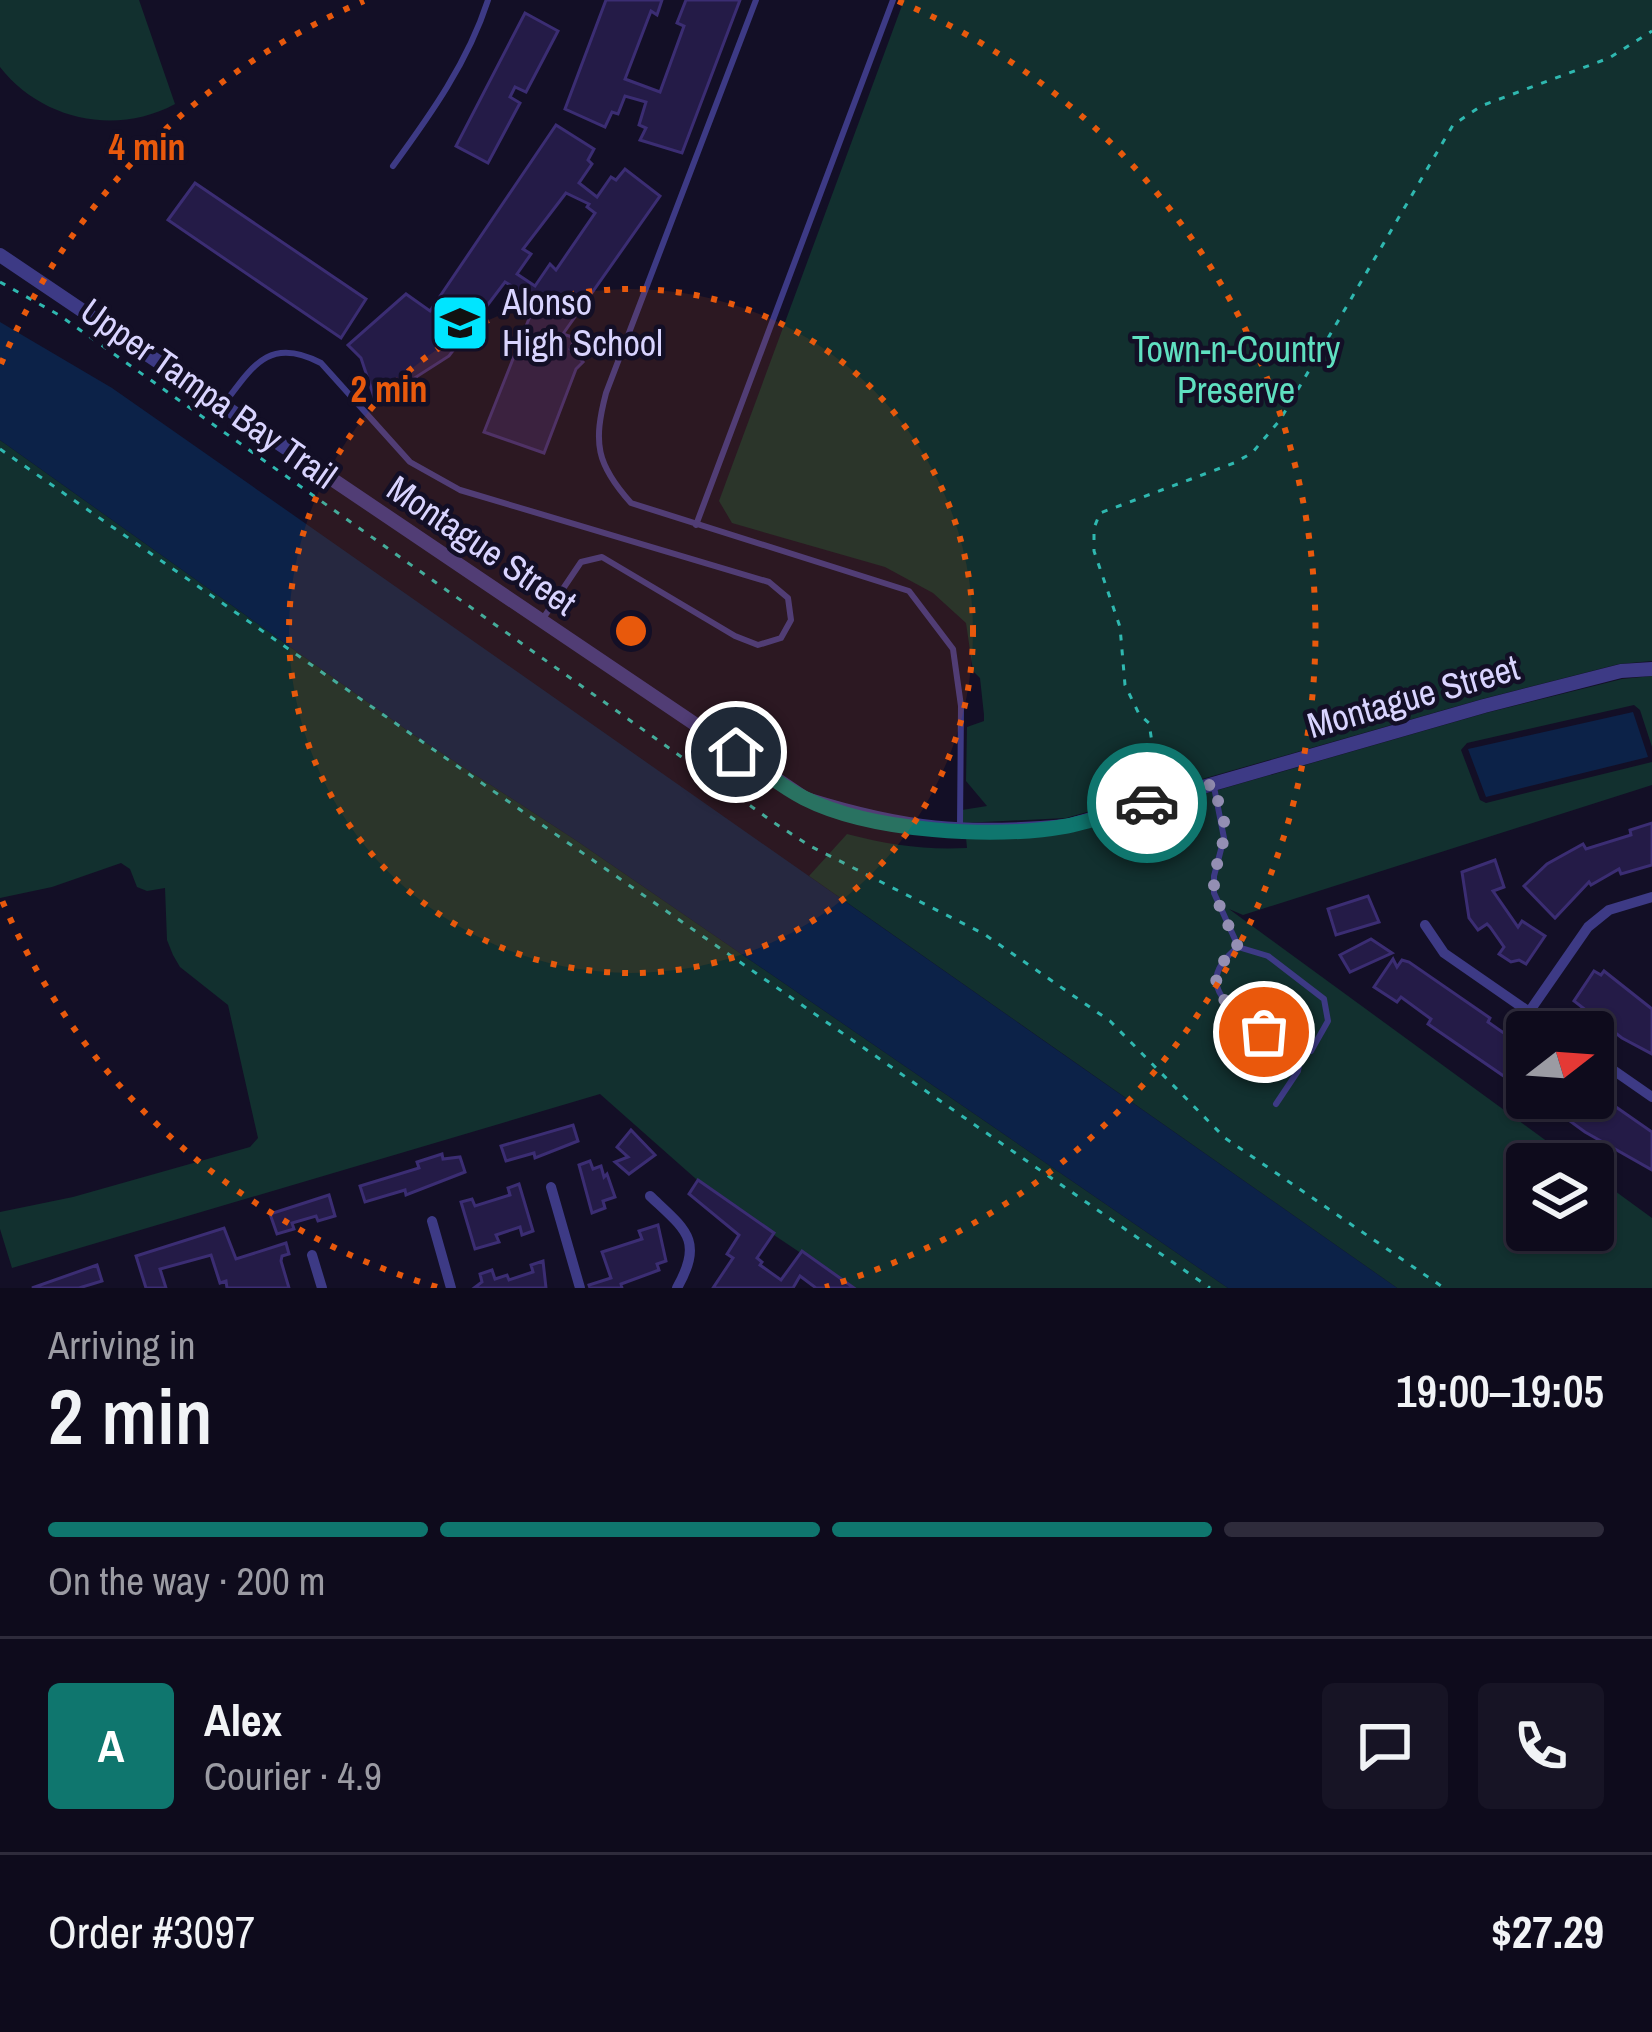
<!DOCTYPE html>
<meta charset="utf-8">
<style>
body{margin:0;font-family:"Archivo Narrow",sans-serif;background:#171425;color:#f1f3f6;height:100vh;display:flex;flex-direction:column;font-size:45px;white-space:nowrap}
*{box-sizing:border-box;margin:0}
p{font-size:39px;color:#9b9ba3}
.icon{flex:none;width:66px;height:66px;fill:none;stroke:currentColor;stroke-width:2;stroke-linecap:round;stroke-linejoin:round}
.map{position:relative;height:1288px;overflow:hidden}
.side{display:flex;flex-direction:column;background:#0e0b1c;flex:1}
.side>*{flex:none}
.needle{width:78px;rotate:73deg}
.fabs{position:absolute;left:1506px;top:1011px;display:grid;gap:24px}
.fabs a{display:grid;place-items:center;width:108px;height:108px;border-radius:12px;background:#0e0b1c;box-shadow:0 3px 9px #0004,0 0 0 3px #2e2b3b;font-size:60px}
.pin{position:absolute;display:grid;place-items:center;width:102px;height:102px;color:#fff;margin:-51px;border:6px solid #fff;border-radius:50%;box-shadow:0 3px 12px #0007}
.courier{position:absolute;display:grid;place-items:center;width:120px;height:120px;margin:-60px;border:9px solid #0f766e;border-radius:50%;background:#fff;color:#222;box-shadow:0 3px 15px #0007}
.headline em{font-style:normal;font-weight:600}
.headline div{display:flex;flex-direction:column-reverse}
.headline{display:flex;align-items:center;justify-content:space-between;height:204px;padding:0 48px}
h1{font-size:78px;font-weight:600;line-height:90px}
.bar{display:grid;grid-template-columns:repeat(4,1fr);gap:18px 12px;align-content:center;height:144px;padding:0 48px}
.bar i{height:15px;border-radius:9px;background:#2e2b3b}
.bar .selected{background:#0f766e}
.bar p{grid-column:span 4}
.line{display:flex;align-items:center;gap:30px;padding:0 48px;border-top:3px solid #2e2b3b}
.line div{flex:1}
.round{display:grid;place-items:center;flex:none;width:126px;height:126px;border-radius:12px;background:#171425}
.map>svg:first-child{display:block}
.green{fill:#12302f}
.water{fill:#0c2248}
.building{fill:#241b47;stroke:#3b2d73;stroke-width:3;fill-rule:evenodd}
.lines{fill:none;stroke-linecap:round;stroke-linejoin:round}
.path{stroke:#2fb8b0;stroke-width:3;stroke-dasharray:6 9;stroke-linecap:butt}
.service{stroke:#3d3a85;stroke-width:6}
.minor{stroke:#3d3a85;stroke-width:10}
.tertiary{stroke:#3d3a85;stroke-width:14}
.done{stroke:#948fb3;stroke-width:12;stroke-dasharray:0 21.6}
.route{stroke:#0f766e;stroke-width:15}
.ring{fill:none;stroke:#e8590c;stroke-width:6;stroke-dasharray:6 12}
.labels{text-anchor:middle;stroke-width:9;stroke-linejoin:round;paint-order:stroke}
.poi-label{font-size:36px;fill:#d9d4ff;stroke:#130f26;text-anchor:start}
.park-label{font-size:36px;fill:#5fe0c0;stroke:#130f26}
.street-label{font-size:36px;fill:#d9d4ff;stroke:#130f26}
.centre{fill:#e8590c;stroke:#130f26;stroke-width:6}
.ring-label{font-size:36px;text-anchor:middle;font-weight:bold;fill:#e8590c;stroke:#130f26;stroke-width:9;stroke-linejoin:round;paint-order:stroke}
</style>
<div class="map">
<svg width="1652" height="1288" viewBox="0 0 1652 1288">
<rect width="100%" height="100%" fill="#130f26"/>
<!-- green -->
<g class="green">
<path d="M0,0H139L175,104C116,136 41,120 0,67Z"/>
<polygon points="904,0 1652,0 1652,661 1619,664 1482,699 1066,818 963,823 962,810 987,806 966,781 967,727 984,721 984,715 980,678 973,671 966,623 933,593 885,567 732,523 719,501"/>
<polygon points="0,440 411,733 577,841 1228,1288 853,1288 713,1194 600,1094 12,1268 0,1229 0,1212 73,1197 250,1147 258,1138 228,1005 180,967 173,955 167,940 165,888 147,891 137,887 130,869 121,863 52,887 0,898"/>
<path d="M1652,676V747L1640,710L1634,705L1467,743L1461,750L1480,800L1486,803L1652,762V785L1243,915L1229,909L1578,1164H1527V1230H1593V1175L1652,1218V1288H1397L809,876L847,834C889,845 924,850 967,848L966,838L1069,833L1486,713L1622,679Z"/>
</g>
<!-- water -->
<g class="water">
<polygon points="0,322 112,388 1397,1288 1228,1288 577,841 411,733 0,440"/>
<polygon points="1633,712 1648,757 1486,797 1468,749"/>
</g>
<!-- building -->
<g class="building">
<polygon points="606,0 662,0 657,15 651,11 625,79 660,92 684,26 677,23 686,0 740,0 682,153 640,140 646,128 639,125 646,102 625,96 618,114 612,112 605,127 565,109"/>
<polygon points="525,13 558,31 526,92 515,87 510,97 520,103 488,163 456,146"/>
<path d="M556,125L594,149L588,160L592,164L579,183L597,197L611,177L616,180L625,169L660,196L563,334L575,338L570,349L583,362L576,369L544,453L484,432L536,301L505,282L449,356L399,388L374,397L361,358L348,345L406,294L430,311ZM566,193L589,204L587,207L595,213L556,270L550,264L535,286L517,274L531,254L523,249Z"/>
<polygon points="195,183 366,299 341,338 168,220"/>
<polygon points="1652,823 1652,865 1621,874 1619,869 1591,885 1589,882 1555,918 1524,886 1547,864 1583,844 1586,849 1631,835 1630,830"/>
<polygon points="1495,860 1504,887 1493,891 1518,927 1522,921 1545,936 1526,964 1519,960 1511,962 1499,954 1504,947 1490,927 1487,924 1478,930 1469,918 1462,872"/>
<polygon points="1368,896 1379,922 1336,935 1328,909"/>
<polygon points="1371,939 1392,953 1350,972 1340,955"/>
<polygon points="1393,959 1397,967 1402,960 1409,962 1490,1018 1488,1022 1508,1036 1517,1036 1527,1043 1527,1092 1428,1024 1431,1019 1401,997 1397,1002 1374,987"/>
<polygon points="1594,971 1601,975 1604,971 1652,1009 1652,1054 1622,1038 1574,1001"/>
<polygon points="1593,1091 1652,1132 1652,1170 1585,1132 1563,1116 1566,1112 1546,1098 1593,1098"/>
<polygon points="573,1125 578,1141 535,1158 534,1153 506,1161 501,1146"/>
<polygon points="631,1130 655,1155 629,1174 615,1162 628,1157 617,1147"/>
<polygon points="442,1154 443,1159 460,1157 465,1172 406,1195 405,1190 365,1202 360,1186 419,1168 417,1162"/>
<polygon points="590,1161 593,1169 601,1166 604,1177 607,1174 615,1197 603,1201 605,1208 592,1213 579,1165"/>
<polygon points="698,1180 774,1233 757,1258 762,1262 760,1265 781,1280 802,1251 854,1288 816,1288 800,1276 793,1288 713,1288 733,1258 727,1254 739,1235 689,1194"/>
<polygon points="519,1184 533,1231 522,1235 520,1227 496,1235 499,1242 475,1249 461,1202 472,1199 475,1206 510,1195 508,1188"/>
<polygon points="329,1195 335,1216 318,1221 316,1216 292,1223 294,1229 277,1234 270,1214"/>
<polygon points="658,1225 666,1261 657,1264 659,1270 621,1284 622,1288 590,1288 589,1285 611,1278 602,1252 642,1239 639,1231"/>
<polygon points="224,1228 236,1259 286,1243 289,1254 282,1256 281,1261 289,1288 227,1288 226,1281 220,1283 211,1255 160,1269 166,1288 146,1288 136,1256"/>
<polygon points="543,1261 546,1288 474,1288 482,1282 480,1274 492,1270 495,1279 507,1275 509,1280 533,1272 531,1265"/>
<polygon points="97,1265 102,1281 79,1288 32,1288"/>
</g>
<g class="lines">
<!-- path -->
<g class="path">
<polyline points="0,282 59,315 776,824 810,846 984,934 1110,1021 1225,1138 1444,1288"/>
<polyline points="0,449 1210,1288"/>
<polyline points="1158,782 1149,723 1139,714 1125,685 1120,627 1094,551 1094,528 1100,513 1234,463 1252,453 1280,420 1453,125 1481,106 1609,58 1652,31"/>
</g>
<!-- service -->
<g class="service">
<path d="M756,0L606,393C593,443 596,464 631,503L909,591L953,649L961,706L960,827"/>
<path d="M393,166C431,114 468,62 488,0"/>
<path d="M224,404C253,365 270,336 321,363L410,462L460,490L769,582L788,598L791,620L781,638L758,645L735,636L602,557L581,562L544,617"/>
<polyline points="696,525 893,0"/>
<polyline points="1214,787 1224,838 1214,876 1214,893 1238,946"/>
<path d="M1238,947L1268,956L1324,999L1328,1021L1311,1051C1290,1056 1275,1039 1259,1028C1225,1005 1194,982 1238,947Z"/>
<polyline points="1276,1104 1298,1071 1301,1054"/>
</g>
<!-- minor -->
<g class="minor">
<polyline points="1425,925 1444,953 1558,1032"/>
<polyline points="1529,1012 1588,927 1609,910 1652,897"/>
<polyline points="1593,1056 1652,1097"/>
<polyline points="551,1187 580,1288"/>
<path d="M650,1196C686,1230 704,1240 677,1288"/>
<polyline points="432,1221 451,1288"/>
<polyline points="312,1255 322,1288"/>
</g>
<!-- tertiary -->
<path class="tertiary" d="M0,255L806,799C906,830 963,835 1067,826L1484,706L1621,671L1652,669"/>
</g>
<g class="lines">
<!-- done -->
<path class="done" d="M1147,803L1213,784L1224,821V838L1214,876V893L1238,947C1191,985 1230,1008 1264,1032"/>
<!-- route -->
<path class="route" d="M736,752C758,767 780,786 804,798C871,832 994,839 1067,826C1094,821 1121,810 1147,803"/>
</g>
<!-- distance rings -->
<circle cx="631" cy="631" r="342" fill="#e8590c" fill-opacity=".12"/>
<g class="ring">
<circle cx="631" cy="631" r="342"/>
<path d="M437 1287A684 684 0 0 1 1 898M1 364A684 684 0 0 1 364 1M898 1A684 684 0 0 1 825 1287"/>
</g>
<!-- icons -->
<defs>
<symbol id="school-square" viewBox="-11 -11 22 22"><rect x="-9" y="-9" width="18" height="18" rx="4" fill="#00e5ff" stroke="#130f26"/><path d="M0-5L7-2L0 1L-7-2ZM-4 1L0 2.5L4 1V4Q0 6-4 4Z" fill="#111"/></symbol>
</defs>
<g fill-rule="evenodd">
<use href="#school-square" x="427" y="290" width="66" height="66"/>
</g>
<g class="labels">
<!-- poi labels -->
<g class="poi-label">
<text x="502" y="315">Alonso<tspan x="502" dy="41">High School</tspan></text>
</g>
<!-- park labels -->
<g class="park-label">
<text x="1236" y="362">Town-n-Country<tspan x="1236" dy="41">Preserve</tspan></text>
</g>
<!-- street labels -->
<g class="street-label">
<text transform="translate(209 393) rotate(35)" y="13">Upper Tampa Bay Trail</text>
<text transform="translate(482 545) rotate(34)" y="13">Montague Street</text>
<text transform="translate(1413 696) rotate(-16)" y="13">Montague Street</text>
</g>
</g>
<circle cx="631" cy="631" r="18" class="centre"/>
<g class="ring-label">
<text x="147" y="160">4 min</text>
<text x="389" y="402">2 min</text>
</g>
</svg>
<div class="fabs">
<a><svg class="needle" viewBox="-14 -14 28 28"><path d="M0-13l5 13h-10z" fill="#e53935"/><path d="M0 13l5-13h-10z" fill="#9b9ba3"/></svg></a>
<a><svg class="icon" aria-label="layers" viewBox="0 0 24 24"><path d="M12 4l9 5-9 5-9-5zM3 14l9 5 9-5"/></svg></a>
</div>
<div class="pin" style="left:1264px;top:1032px;background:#ea580c"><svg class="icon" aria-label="bag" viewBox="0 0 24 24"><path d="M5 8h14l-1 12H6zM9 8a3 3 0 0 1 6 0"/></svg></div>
<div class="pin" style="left:736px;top:752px;background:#1f2937"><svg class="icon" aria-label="home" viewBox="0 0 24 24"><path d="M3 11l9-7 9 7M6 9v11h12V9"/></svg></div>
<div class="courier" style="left:1147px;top:803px"><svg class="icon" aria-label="car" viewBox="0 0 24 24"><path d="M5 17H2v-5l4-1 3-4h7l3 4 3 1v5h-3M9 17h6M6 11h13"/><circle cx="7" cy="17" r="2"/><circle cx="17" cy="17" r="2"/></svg></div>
</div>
<section class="side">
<div class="headline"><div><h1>2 min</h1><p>Arriving in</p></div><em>19:00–19:05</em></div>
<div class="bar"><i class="selected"></i><i class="selected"></i><i class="selected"></i><i></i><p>On the way · 200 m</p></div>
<div class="line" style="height:216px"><b class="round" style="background:#0f766e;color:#fff">A</b><div><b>Alex</b><p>Courier · 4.9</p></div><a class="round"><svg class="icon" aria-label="chat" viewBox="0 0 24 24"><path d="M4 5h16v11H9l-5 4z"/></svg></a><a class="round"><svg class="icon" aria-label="phone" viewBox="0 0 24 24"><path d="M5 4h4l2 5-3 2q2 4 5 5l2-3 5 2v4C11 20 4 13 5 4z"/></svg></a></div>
<div class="line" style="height:156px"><div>Order #3097</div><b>$27.29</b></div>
</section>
